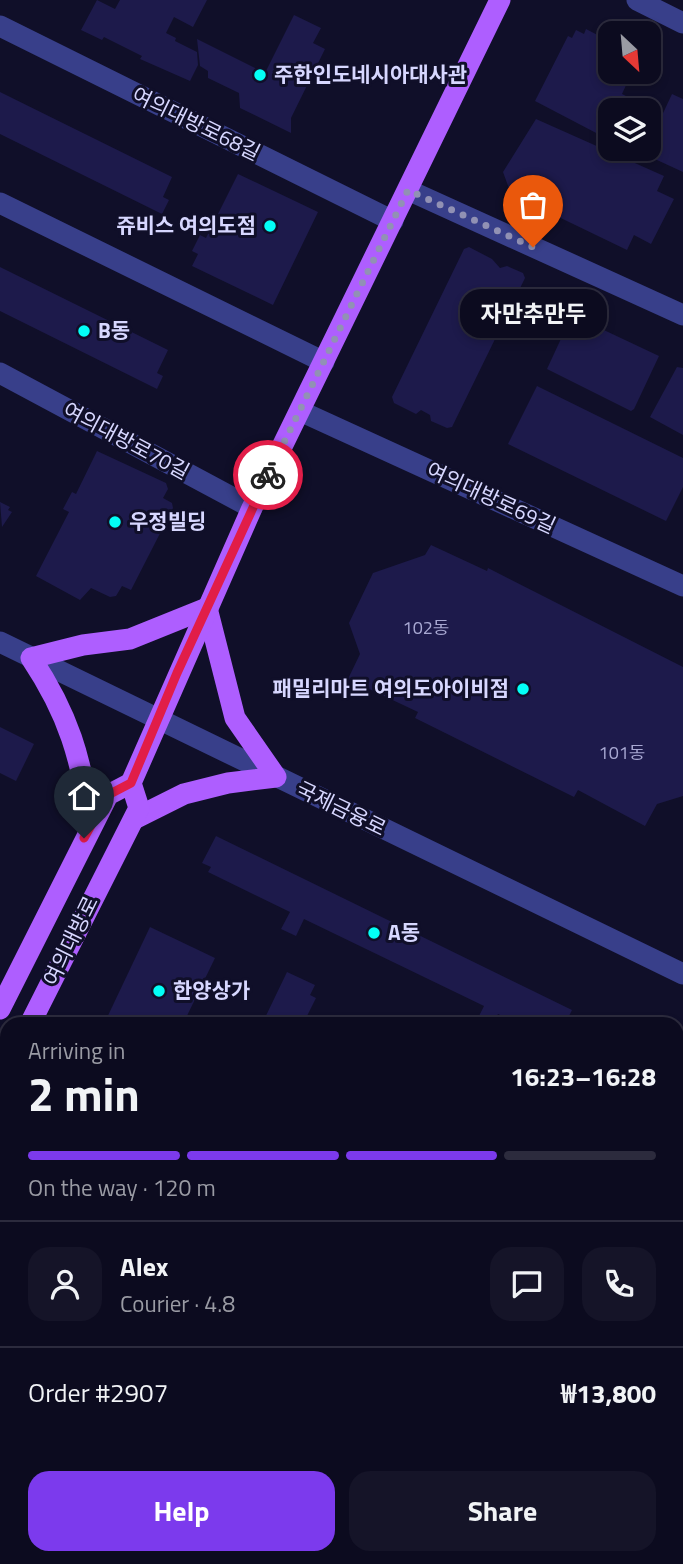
<!DOCTYPE html>
<meta charset="utf-8">
<style>
body{margin:0;font-family:"Titillium Web","Noto Sans KR",sans-serif;background:#151428;color:#f1f3f6;height:100vh;display:flex;flex-direction:column;font-size:26px;white-space:nowrap}
*{box-sizing:border-box;margin:0}
p{font-size:23px;color:#9a9ba4}
.icon{flex:none;width:38px;height:38px;fill:none;stroke:currentColor;stroke-width:2;stroke-linecap:round;stroke-linejoin:round}
.map{position:relative;flex:1;overflow:hidden}
.drawer{position:absolute;left:0px;top:1017px;width:684px;height:548px;display:flex;flex-direction:column;background:#0c0b1f;border-radius:21px 21px 0 0;box-shadow:0 4px 10px #0003,0 0 0 2px #2c2b3d}
.drawer>*{flex:none}
.needle{width:46px;rotate:154deg}
.controls{position:absolute;left:598px;top:21px;display:grid;gap:14px}
.controls a{display:grid;place-items:center;width:63px;height:63px;border-radius:14px;background:#0c0b1f;box-shadow:0 4px 10px #0003,0 0 0 2px #2c2b3d;font-size:35px}
.pin{position:absolute;display:grid;place-items:center;width:60px;height:60px;color:#fff;margin:-72px -30px;border-radius:50% 50% 50% 0;rotate:-45deg;box-shadow:0 0 7px #0007}
.pin .icon{rotate:45deg}
.courier{position:absolute;display:grid;place-items:center;width:70px;height:70px;margin:-35px;border:5px solid #e11d48;border-radius:50%;background:#fff;color:#222;box-shadow:0 2px 9px #0007}
.bubble{position:absolute;height:49px;border-radius:21px;background:#0c0b1f;box-shadow:0 4px 10px #0003,0 0 0 2px #2c2b3d;font-size:23px;font-weight:700;line-height:49px;text-align:center}
.summary em{font-style:normal;font-weight:700}
.summary div{display:flex;flex-direction:column-reverse}
.summary{display:flex;align-items:center;justify-content:space-between;height:119px;padding:0 28px}
h1{font-size:46px;font-weight:700;line-height:52px}
.bar{display:grid;grid-template-columns:repeat(4,1fr);gap:10px 7px;align-content:center;height:84px;padding:0 28px}
.bar i{height:9px;border-radius:5px;background:#2c2b3d}
.bar .selected{background:#7c3aed}
.bar p{grid-column:span 4}
.line{display:flex;align-items:center;gap:18px;padding:0 28px;border-top:2px solid #2c2b3d}
.line div{flex:1}
.round{display:grid;place-items:center;flex:none;width:74px;height:74px;border-radius:21px;background:#151428}
.action{display:flex;gap:14px;margin-top:auto;padding:14px 28px}
.action a{flex:1;height:80px;border-radius:21px;background:#7c3aed;color:#fff;font-size:28px;font-weight:700;line-height:80px;text-align:center}
.action a+a{background:#151428;color:#f1f3f6}
.map>svg:first-child{display:block}
.building{fill:#1d1a4b}
.lines{fill:none;stroke-linecap:round;stroke-linejoin:round}
.minor{stroke:#383f8a;stroke-width:21}
.major{stroke:#ae5eff;stroke-width:21}
.done{stroke:#9191b4;stroke-width:7;stroke-dasharray:0 12.6}
.route{stroke:#e11d48;stroke-width:9}
.poi-dot{fill:#03fff7;stroke:#100f29;stroke-width:2.5}
.labels{text-anchor:middle;stroke-width:6;stroke-linejoin:round;paint-order:stroke}
.number-label{font-size:18px;fill:#a8a8d2}
.poi-label{font-size:21px;font-weight:bold;fill:#d7d7ff;stroke:#100f29;text-anchor:start}
.street-label{font-size:21px;fill:#d7d7ff;stroke:#100f29}
</style>
<div class="map">
<svg width="683" height="1564" viewBox="0 0 683 1564">
<rect width="100%" height="100%" fill="#100f29"/>
<!-- building -->
<g class="building">
<polygon points="97,0 115,9 120,0 207,0 193,27 174,17 166,33 176,38 175,41 197,52 198,65 190,81 140,59 142,56 104,37 102,40 81,30"/>
<polygon points="294,15 321,28 313,43 325,49 291,118 291,133 240,108 239,93 208,78 208,71 200,66 197,39 265,73"/>
<polygon points="586,29 611,42 611,72 632,72 622,94 655,111 649,121 649,110 611,110 611,118 600,135 535,101 568,36 572,38 576,30 584,34"/>
<polygon points="0,92 172,177 163,197 169,200 162,214 0,134"/>
<polygon points="672,94 683,99 683,172 644,154"/>
<polygon points="536,119 664,176 657,191 674,199 651,244 634,235 627,250 511,194 503,172"/>
<polygon points="238,174 318,212 273,305 192,266 198,254 192,251 200,235 206,238"/>
<polygon points="469,247 492,259 500,268 507,266 523,273 525,278 452,427 447,428 431,421 430,415 421,410 416,414 394,403 392,397 464,249"/>
<polygon points="0,267 168,350 157,373 163,376 157,389 0,311"/>
<polygon points="572,315 659,356 634,409 631,411 547,369"/>
<polygon points="677,367 683,368 683,435 650,417"/>
<polygon points="537,386 683,458 683,487 666,521 508,444"/>
<polygon points="97,451 166,483 168,489 163,498 172,503 173,508 131,590 122,586 116,596 110,597 91,588 80,600 36,576 69,512 63,509 72,492 76,494"/>
<polygon points="0,502 10,507 8,510 12,512 2,527"/>
<polygon points="431,545 487,571 488,568 683,667 683,796 657,804 645,826 578,790 574,797 415,718 418,712 348,679 360,654 349,623 373,573 425,555"/>
<polygon points="0,727 34,744 16,781 0,773"/>
<polygon points="216,836 572,1010 565,1024 518,1024 498,1014 493,1024 475,1024 484,1006 304,919 296,936 281,929 290,912 208,872 211,867 202,863"/>
<polygon points="150,927 215,958 183,1024 104,1024"/>
<polygon points="287,972 315,985 310,995 316,998 303,1024 262,1024"/>
<polygon points="677,1061 683,1063 683,1106 677,1104"/>
<polygon points="0,1245 7,1248 7,1311 0,1325"/>
<polygon points="7,1366 7,1406 0,1402 0,1380"/>
<polygon points="677,1456 683,1459 683,1504 677,1501"/>
<polygon points="314,1558 355,1558 351,1564 327,1564"/>
</g>
<g class="lines">
<!-- minor -->
<g class="minor">
<polyline points="637,0 683,23"/>
<polyline points="0,26 393,221"/>
<polyline points="408,190 683,315"/>
<polyline points="0,203 324,362"/>
<polyline points="0,373 252,508"/>
<polyline points="300,411 683,586"/>
<polyline points="0,642 683,974"/>
</g>
<!-- major -->
<g class="major">
<path d="M91,825C81,758 69,715 31,658L83,645L130,639L207,608L235,718L276,777L228,783L184,794L134,819"/>
<polyline points="0,1009 108,795 131,783"/>
<polyline points="30,1024 139,808 131,783 252,508 500,0"/>
<polyline points="0,1085 7,1071"/>
</g>
</g>
<g class="lines">
<!-- done -->
<polyline class="done" points="268,475 408,190 533,247"/>
<!-- route -->
<polyline class="route" points="84,838 108,795 131,783 177,673 268,475"/>
</g>
<!-- markers -->
<g class="poi-dot">
<circle cx="260" cy="75" r="7"/>
<circle cx="270" cy="226" r="7"/>
<circle cx="84" cy="331" r="7"/>
<circle cx="115" cy="522" r="7"/>
<circle cx="523" cy="689" r="7"/>
<circle cx="374" cy="933" r="7"/>
<circle cx="159" cy="991" r="7"/>
</g>
<g class="labels">
<!-- number labels -->
<g class="number-label">
<text x="426" y="634">102동</text>
<text x="622" y="759">101동</text>
</g>
<!-- poi labels -->
<g class="poi-label">
<text x="274" y="82">주한인도네시아대사관</text>
<text x="256" y="233" text-anchor="end">쥬비스 여의도점</text>
<text x="98" y="338">B동</text>
<text x="129" y="529">우정빌딩</text>
<text x="509" y="696" text-anchor="end">패밀리마트 여의도아이비점</text>
<text x="388" y="940">A동</text>
<text x="173" y="998">한양상가</text>
</g>
<!-- street labels -->
<g class="street-label">
<text transform="translate(196 124) rotate(26)" y="7">여의대방로68길</text>
<text transform="translate(126 441) rotate(28)" y="7">여의대방로70길</text>
<text transform="translate(491 498) rotate(25)" y="7">여의대방로69길</text>
<text transform="translate(341 809) rotate(26)" y="7">국제금융로</text>
<text transform="translate(71 941) rotate(-64)" y="7">여의대방로</text>
</g>
</g>
</svg>
<div class="controls">
<a><svg class="needle" viewBox="-14 -14 28 28"><path d="M0-13l5 13h-10z" fill="#e53935"/><path d="M0 13l5-13h-10z" fill="#9a9ba4"/></svg></a>
<a><svg class="icon" aria-label="layers" viewBox="0 0 24 24"><path d="M12 4l9 5-9 5-9-5zM3 14l9 5 9-5"/></svg></a>
</div>
<div class="pin" style="left:533px;top:247px;background:#ea580c"><svg class="icon" aria-label="bag" viewBox="0 0 24 24"><path d="M5 8h14l-1 12H6zM9 8a3 3 0 0 1 6 0"/></svg></div>
<div class="pin" style="left:84px;top:838px;background:#1f2937"><svg class="icon" aria-label="home" viewBox="0 0 24 24"><path d="M3 11l9-7 9 7M6 9v11h12V9"/></svg></div>
<div class="courier" style="left:268px;top:475px"><svg class="icon" aria-label="bike" viewBox="0 0 24 24"><circle cx="6" cy="16" r="4"/><circle cx="18" cy="16" r="4"/><path d="M6 16l4-8h5l3 8M10 8l3 8H6M13 5h3"/></svg></div>
<div class="bubble" style="left:460px;top:289px;width:147px">자만추만두</div>
<section class="drawer">
<div class="summary"><div><h1>2 min</h1><p>Arriving in</p></div><em>16:23–16:28</em></div>
<div class="bar"><i class="selected"></i><i class="selected"></i><i class="selected"></i><i></i><p>On the way · 120 m</p></div>
<div class="line" style="height:126px"><a class="round"><svg class="icon" aria-label="person" viewBox="0 0 24 24"><circle cx="12" cy="8" r="4"/><path d="M4 21q1-7 8-7t8 7"/></svg></a><div><b>Alex</b><p>Courier · 4.8</p></div><a class="round"><svg class="icon" aria-label="chat" viewBox="0 0 24 24"><path d="M4 5h16v11H9l-5 4z"/></svg></a><a class="round"><svg class="icon" aria-label="phone" viewBox="0 0 24 24"><path d="M5 4h4l2 5-3 2q2 4 5 5l2-3 5 2v4C11 20 4 13 5 4z"/></svg></a></div>
<div class="line" style="height:91px"><div>Order #2907</div><b>₩13,800</b></div>
<div class="action"><a>Help</a><a>Share</a></div>
</section>
</div>
